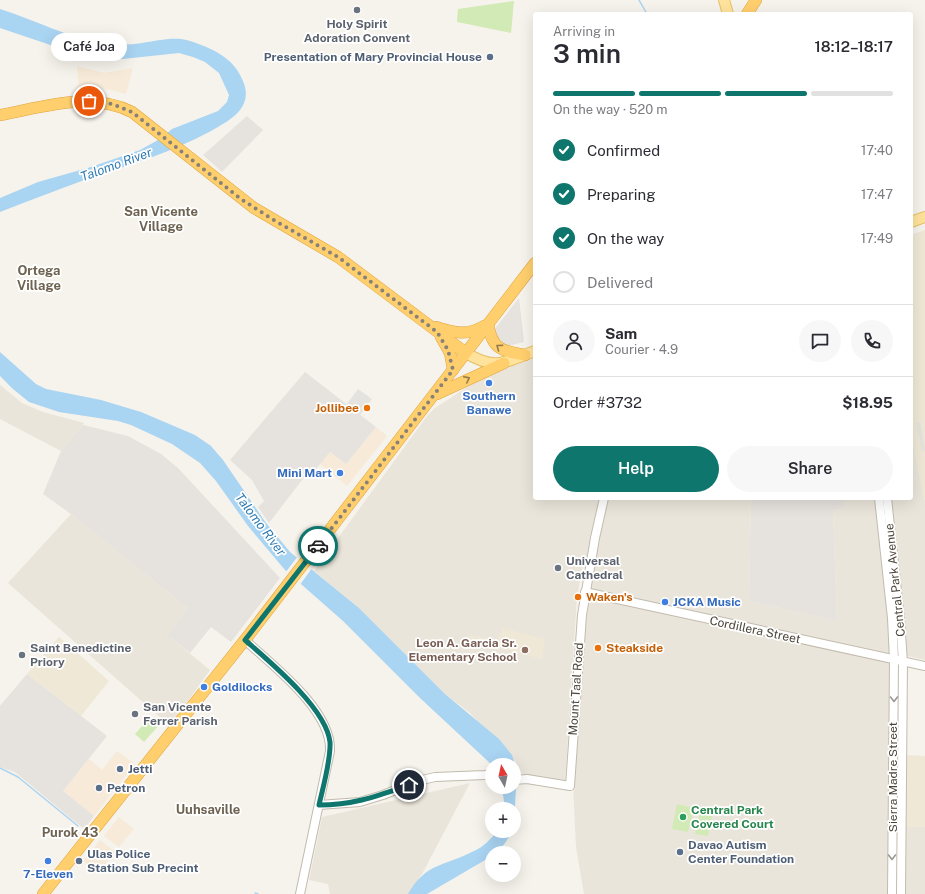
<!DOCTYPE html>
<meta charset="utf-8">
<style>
body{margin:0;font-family:"Public Sans",sans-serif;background:#f7f7f7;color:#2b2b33;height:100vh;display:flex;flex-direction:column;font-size:15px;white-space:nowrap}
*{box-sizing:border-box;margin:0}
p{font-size:13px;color:#7c7c81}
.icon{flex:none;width:22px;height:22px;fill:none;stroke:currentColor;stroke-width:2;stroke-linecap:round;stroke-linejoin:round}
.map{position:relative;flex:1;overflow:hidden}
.sheet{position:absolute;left:533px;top:12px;width:380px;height:488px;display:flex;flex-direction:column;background:#fff;border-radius:4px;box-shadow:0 4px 16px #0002}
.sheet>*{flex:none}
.needle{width:26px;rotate:351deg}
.buttons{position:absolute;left:485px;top:758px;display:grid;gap:8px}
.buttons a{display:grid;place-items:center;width:36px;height:36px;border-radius:50%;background:#fff;box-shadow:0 4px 16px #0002;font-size:20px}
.pin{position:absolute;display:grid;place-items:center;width:34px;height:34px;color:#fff;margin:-17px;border:2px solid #fff;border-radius:50%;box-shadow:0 1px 4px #0007}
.courier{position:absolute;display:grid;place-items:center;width:40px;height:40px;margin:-20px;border:3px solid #0f766e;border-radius:50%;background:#fff;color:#222;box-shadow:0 1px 5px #0007}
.bubble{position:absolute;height:28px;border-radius:14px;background:#fff;box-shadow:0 4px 16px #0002;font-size:13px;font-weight:600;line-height:28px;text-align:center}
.headline em{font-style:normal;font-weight:600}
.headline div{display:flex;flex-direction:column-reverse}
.headline{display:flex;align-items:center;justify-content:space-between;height:68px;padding:0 20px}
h1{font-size:26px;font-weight:600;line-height:30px}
.bar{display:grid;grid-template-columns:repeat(4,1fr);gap:6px 4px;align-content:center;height:48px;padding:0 20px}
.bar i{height:5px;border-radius:3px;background:#e1e1e2}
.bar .on{background:#0f766e}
.bar p{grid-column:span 4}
.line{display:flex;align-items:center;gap:10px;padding:0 20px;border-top:1px solid #e1e1e2}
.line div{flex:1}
.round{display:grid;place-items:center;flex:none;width:42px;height:42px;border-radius:21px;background:#f7f7f7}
ol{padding:0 20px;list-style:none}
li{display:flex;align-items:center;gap:12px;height:44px}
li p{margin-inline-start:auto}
li .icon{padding:4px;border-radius:50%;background:#0f766e;color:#fff;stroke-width:4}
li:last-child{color:#7c7c81}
li i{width:22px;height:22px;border:2px solid #e1e1e2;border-radius:50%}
.primary-button{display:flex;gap:8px;margin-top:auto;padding:8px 20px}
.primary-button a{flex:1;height:46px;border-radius:24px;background:#0f766e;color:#fff;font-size:16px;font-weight:600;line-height:46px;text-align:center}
.primary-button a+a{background:#f7f7f7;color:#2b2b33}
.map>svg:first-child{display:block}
.residential{fill:#eae5da}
.commercial{fill:#f7ead8}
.industrial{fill:#e6e2dd}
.education{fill:#efe8d6}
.green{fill:#d2eab5}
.parking{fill:#e5e3e0}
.water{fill:#a9d4f2}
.pier{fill:#f6f3ec}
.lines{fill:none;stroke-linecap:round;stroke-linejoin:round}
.stream{stroke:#a9d4f2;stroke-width:1.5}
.minor-casing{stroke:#c2bbae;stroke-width:10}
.major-casing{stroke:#e6c16a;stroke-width:12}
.highway-casing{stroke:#e0a43c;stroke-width:12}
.minor{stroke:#fff;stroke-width:8}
.major{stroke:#ffe39c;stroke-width:10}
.highway{stroke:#ffcf6e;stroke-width:11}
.oneway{stroke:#937c4e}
.oneway2{stroke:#9c9892}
.done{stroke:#878178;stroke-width:4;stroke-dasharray:0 7.2}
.route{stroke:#0f766e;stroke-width:5}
.worship-dot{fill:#6b7280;stroke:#fff;stroke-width:1.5}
.service-dot{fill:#5c6f8a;stroke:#fff;stroke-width:1.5}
.shop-dot{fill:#3f7fe0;stroke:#fff;stroke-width:1.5}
.food-dot{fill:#e8710a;stroke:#fff;stroke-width:1.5}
.education-dot{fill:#8d6e63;stroke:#fff;stroke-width:1.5}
.leisure-dot{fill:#2e9e5b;stroke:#fff;stroke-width:1.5}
.labels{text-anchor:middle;stroke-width:3.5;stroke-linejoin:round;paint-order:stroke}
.worship-label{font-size:12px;font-weight:bold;fill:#5b616d;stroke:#fff;text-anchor:start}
.service-label{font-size:12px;font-weight:bold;fill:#4e5e75;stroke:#fff;text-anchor:start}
.shop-label{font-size:12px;font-weight:bold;fill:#366cbe;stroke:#fff}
.food-label{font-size:12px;font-weight:bold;fill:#c56008;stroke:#fff;text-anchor:start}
.street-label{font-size:12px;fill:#4b4439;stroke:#fff}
.education-label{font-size:12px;font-weight:bold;fill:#785e54;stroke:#fff;text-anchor:end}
.leisure-label{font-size:12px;font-weight:bold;fill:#27864d;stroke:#fff;text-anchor:start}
.water-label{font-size:13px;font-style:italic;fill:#2e7ab2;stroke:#fff}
.neighbourhood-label{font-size:13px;font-weight:bold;fill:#6e6250;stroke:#fff}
</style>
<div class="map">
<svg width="925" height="894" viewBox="0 0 925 894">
<rect width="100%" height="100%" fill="#f6f3ec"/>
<!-- residential -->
<g class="residential">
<polygon points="535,358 535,498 751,498 749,601 837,621 833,510 843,509 843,498 911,498 911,433 925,501 925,660 891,652 889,894 584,894 576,847 573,785 588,602 594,567 583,565 577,597 565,783 525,775 517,771 516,762 470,713 445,694 359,608 314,571 427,416 435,408 472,384 509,367"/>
<polygon points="0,385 22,403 43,412 84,423 83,425 61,451 0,419"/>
<polygon points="71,514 188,608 167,635 210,670 170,726 8,583"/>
<polygon points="470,783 422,874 408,894 330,894 328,884 309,880 322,817"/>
<polygon points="905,827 925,827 925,894 904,894"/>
</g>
<!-- commercial -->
<g class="commercial">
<polygon points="77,66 104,73 133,68 126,94 106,89 79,88"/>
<polygon points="376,427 387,436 347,486 320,464 330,452 346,464"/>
<polygon points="117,751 135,764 94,816 63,791 89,759 102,770"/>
<polygon points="119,817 134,829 119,847 104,836"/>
<polygon points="100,840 115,852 98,873 83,861"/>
</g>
<!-- industrial -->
<g class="industrial">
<polygon points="247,116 263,130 222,172 203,155"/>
<polygon points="519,298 524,342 504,347 501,345 494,330"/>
<polygon points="305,372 376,427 346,464 330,452 316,469 312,467 269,523 258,507 264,501 252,480 230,460"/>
<polygon points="83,425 128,436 161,454 178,468 280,578 231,642 211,627 190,653 167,635 188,608 71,514 43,494 61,451"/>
<polygon points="751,498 843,498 843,509 833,510 837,621 749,601"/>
<polygon points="27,674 107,736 63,791 94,816 84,829 15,772 0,767 0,706"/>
</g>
<!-- education -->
<g class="education">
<polygon points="925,230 925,501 911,436 911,235"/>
<polygon points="502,628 545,639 542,659 469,641 470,635 498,640"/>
<polygon points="59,637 109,681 81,716 27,674"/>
<polygon points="905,755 925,756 925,827 905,827"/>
</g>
<!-- green -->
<g class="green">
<polygon points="514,1 511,33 457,22 458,9"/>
<polygon points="150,717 159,725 144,742 135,734"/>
<polygon points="677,804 694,808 688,832 672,829"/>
<polygon points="701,809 713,811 708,836 695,834"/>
</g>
<!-- parking -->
<g class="parking">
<polygon points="358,389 372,399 360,415 346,405"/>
<polygon points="916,422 920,422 925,450 922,451"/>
</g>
<!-- water -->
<g class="water">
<path d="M0,9C36,20 69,39 106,43C118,45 130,45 142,43C157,41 175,36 190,41C211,48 233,57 242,79C247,89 248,100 240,110C233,119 221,125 211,131C172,152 132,164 90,178C60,189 30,200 0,212V198L38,182L91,167L140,150L160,139L172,129L218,111L227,102L229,95L219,73L205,62L193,57L179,53L123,59H92L0,28Z"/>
<polygon points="0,352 36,384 46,389 101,400 141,412 195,435 211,446 223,460 266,523 290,552 359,608 445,694 499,739 512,755 517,771 514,824 514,809 505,809 502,787 514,787 514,765 492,765 420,698 343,621 285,570 248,526 216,481 200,463 172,444 131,425 118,421 59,412 29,402 13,389 0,376"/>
<path d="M498,831H512C509,838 500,853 492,853V856L427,894H408C426,862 446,866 474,851C484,847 491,838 498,831Z"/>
</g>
<!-- pier -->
<polygon class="pier" points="298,556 313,567 299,586 285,573"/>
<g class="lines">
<!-- stream -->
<g class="stream">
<polyline points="639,0 647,14"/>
<polyline points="0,768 18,777 78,826"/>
<polyline points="255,893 258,894"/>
</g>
<defs>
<g id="minor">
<polyline points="879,498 892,618 894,660 892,894"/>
<polyline points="887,498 900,619 903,662 901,894"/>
<polyline points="585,592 925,666"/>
<path d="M245,640C273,666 332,710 330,751L300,894"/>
<polyline points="514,780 527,779 570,786 582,615 595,538 604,498"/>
<polyline points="319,805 360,802 383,795 418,781 435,777 485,775 492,774"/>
</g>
<g id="major">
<polyline points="724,0 728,14"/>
<polyline points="911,222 925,217"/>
<path d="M466,353C496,371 505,362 535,351"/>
</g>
<g id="highway">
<polyline points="747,14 756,0"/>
<path d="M0,115C44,107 89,91 132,112L254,208L338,257L466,353"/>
<path d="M488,324C492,349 501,351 525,355"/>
<path d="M436,327C454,333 468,336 484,326"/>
<polyline points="441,337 450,353 453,370"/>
<polyline points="437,394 504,363"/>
<polyline points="43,894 248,636 535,263"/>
</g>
</defs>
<!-- minor casing -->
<use href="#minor" class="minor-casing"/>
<!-- major casing -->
<use href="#major" class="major-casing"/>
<!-- highway casing -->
<use href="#highway" class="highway-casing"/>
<!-- minor -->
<use href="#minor" class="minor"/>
<!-- major -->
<use href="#major" class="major"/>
<!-- highway -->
<use href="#highway" class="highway"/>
</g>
<!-- one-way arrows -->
<defs><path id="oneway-chevron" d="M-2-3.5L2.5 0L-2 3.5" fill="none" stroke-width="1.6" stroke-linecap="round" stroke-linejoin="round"/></defs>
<g class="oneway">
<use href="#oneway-chevron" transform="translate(499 347) rotate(-144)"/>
<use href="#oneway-chevron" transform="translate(467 379) rotate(-26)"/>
</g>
<g class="oneway2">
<use href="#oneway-chevron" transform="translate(894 699) rotate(90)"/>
<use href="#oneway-chevron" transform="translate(892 857) rotate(90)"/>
</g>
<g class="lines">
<!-- done -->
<polyline class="done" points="89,101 112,104 132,112 241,199 272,219 338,257 437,332 448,350 453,370 318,546"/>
<!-- route -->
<path class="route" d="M318,546L245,640C270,662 326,708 330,742C331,760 323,787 319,805C354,805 377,796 409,785"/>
</g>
<!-- markers -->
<g class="worship-dot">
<circle cx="357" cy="10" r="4"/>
<circle cx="558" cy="568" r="4"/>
<circle cx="22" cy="655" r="4"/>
<circle cx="135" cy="714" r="4"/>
</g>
<g class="service-dot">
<circle cx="490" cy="57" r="4"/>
<circle cx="120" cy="769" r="4"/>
<circle cx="99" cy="788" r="4"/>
<circle cx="680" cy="852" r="4"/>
<circle cx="79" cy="861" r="4"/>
</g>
<g class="shop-dot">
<circle cx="489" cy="383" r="4"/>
<circle cx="340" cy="473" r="4"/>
<circle cx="665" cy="602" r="4"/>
<circle cx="204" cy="687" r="4"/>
<circle cx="48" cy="861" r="4"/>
</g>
<g class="food-dot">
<circle cx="367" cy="408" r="4"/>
<circle cx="578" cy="597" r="4"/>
<circle cx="598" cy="648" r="4"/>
</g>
<circle class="education-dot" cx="525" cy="650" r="4"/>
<circle class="leisure-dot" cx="683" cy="817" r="4"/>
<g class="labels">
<!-- worship labels -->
<g class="worship-label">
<text x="357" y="28" text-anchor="middle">Holy Spirit<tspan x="357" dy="14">Adoration Convent</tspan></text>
<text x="566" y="565">Universal<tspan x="566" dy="14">Cathedral</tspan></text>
<text x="30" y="652">Saint Benedictine<tspan x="30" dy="14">Priory</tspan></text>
<text x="143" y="711">San Vicente<tspan x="143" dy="14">Ferrer Parish</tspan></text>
</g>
<!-- service labels -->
<g class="service-label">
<text x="482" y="61" text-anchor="end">Presentation of Mary Provincial House</text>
<text x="128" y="773">Jetti</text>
<text x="107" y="792">Petron</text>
<text x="688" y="849">Davao Autism<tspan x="688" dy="14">Center Foundation</tspan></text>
<text x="87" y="858">Ulas Police<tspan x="87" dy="14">Station Sub Precint</tspan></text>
</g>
<!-- shop labels -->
<g class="shop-label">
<text x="489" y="400">Southern<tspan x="489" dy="14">Banawe</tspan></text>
<text x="332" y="477" text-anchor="end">Mini Mart</text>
<text x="673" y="606" text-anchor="start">JCKA Music</text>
<text x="212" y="691" text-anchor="start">Goldilocks</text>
<text x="48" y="878">7-Eleven</text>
</g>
<!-- food labels -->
<g class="food-label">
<text x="359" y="412" text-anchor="end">Jollibee</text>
<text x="586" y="601">Waken's</text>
<text x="606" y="652">Steakside</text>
</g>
<!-- street labels -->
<g class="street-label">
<text transform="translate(895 580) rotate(-96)" y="4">Central Park Avenue</text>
<text transform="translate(755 630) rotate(12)" y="4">Cordillera Street</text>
<text transform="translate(576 689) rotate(-86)" y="4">Mount Taal Road</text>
<text transform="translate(893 777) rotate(-90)" y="4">Sierra Madre Street</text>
</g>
<!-- education labels -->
<g class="education-label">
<text x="517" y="647">Leon A. Garcia Sr.<tspan x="517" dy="14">Elementary School</tspan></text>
</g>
<!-- leisure labels -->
<g class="leisure-label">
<text x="691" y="814">Central Park<tspan x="691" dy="14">Covered Court</tspan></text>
</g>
<!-- water labels -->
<g class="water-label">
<text transform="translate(116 164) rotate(-20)" y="5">Talomo River</text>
<text transform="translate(261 524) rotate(53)" y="5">Talomo River</text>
</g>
<!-- neighbourhood labels -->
<g class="neighbourhood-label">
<text x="161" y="216">San Vicente<tspan x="161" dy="15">Village</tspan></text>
<text x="39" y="275">Ortega<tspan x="39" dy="15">Village</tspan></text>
<text x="208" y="814">Uuhsaville</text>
<text x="70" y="837">Purok 43</text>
</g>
</g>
</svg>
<div class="buttons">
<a><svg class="needle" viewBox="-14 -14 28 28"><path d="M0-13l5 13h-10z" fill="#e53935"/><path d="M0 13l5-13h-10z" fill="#7c7c81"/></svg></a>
<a>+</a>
<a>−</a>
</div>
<div class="pin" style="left:89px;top:101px;background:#ea580c"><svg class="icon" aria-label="bag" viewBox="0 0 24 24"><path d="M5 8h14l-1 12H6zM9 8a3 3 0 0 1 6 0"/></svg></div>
<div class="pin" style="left:409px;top:785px;background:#1f2937"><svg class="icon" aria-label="home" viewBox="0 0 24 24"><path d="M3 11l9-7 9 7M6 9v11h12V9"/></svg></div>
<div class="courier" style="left:318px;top:546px"><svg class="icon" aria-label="car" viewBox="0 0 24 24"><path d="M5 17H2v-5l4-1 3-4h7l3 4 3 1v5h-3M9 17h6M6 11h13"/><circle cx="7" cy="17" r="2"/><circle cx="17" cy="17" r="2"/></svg></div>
<div class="bubble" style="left:51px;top:33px;width:76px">Café Joa</div>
<section class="sheet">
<div class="headline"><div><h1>3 min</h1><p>Arriving in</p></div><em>18:12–18:17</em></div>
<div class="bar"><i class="on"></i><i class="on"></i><i class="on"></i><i></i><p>On the way · 520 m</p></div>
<ol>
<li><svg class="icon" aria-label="check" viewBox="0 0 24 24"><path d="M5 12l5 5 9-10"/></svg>Confirmed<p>17:40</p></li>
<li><svg class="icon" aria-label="check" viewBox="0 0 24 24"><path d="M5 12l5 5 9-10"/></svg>Preparing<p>17:47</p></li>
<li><svg class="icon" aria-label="check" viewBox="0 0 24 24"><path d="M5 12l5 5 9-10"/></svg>On the way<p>17:49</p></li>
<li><i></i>Delivered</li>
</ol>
<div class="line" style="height:72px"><a class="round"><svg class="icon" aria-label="person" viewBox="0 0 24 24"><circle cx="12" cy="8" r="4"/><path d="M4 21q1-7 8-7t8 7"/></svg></a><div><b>Sam</b><p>Courier · 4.9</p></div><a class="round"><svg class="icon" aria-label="chat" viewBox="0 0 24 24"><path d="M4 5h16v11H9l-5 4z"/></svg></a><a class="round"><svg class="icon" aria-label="phone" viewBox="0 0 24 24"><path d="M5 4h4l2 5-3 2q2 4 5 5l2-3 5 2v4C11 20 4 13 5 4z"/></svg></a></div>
<div class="line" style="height:52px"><div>Order #3732</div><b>$18.95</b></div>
<div class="primary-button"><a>Help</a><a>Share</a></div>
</section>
</div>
